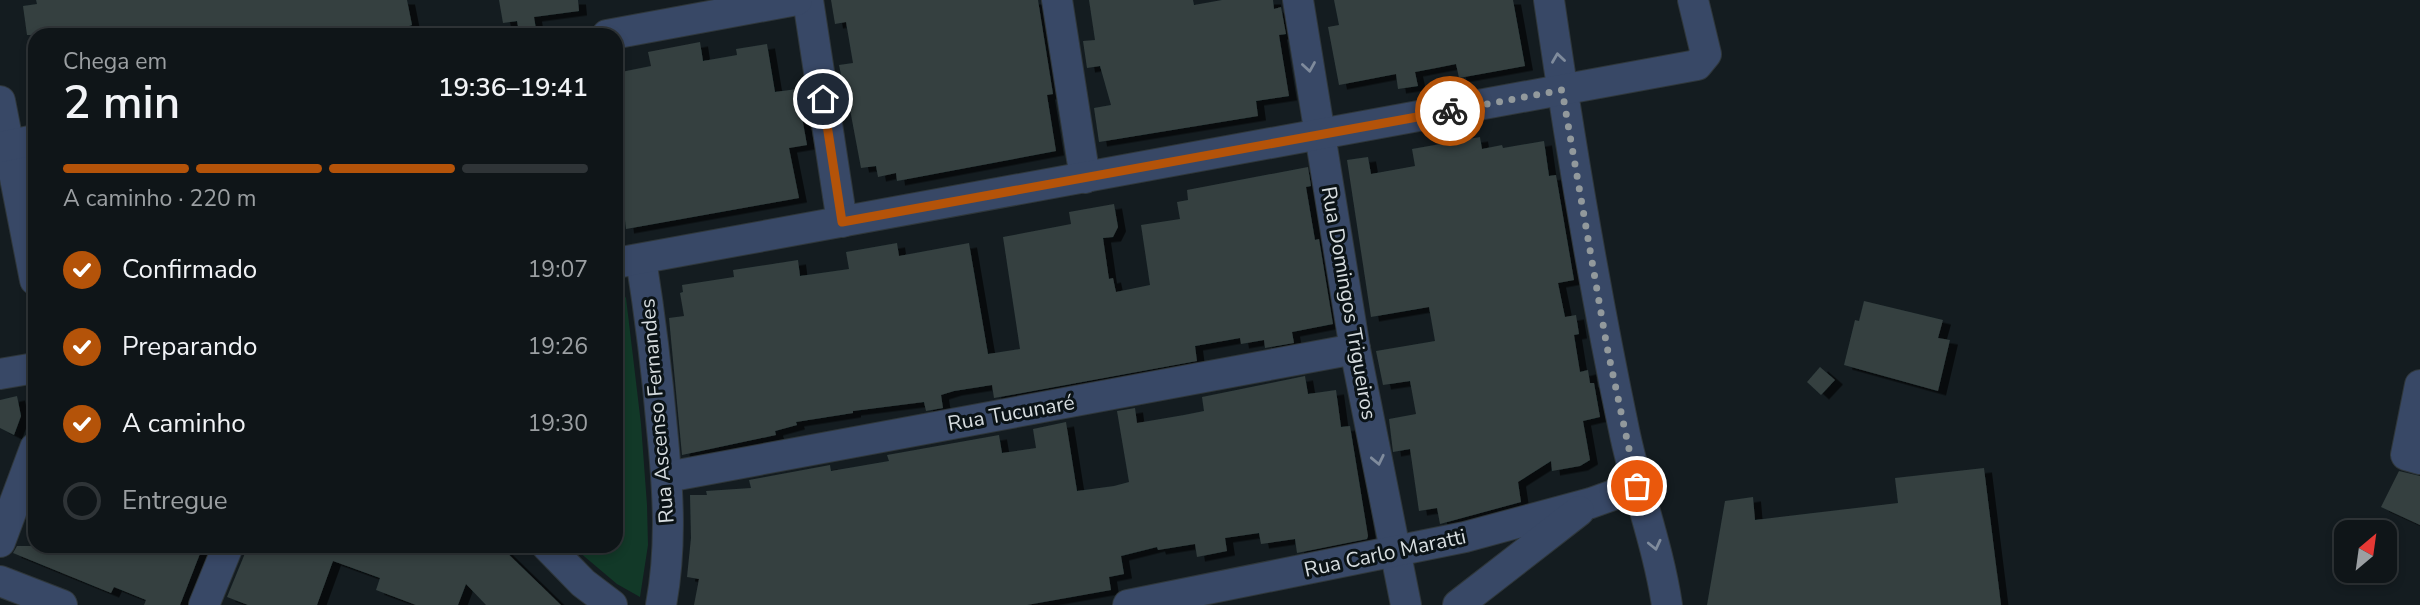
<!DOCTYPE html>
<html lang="pt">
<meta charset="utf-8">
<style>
body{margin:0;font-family:"Nunito Sans",sans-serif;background:#1d2225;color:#f1f3f6;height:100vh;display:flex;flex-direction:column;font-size:26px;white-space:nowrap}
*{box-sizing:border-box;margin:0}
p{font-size:23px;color:#9b9fa2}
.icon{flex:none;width:38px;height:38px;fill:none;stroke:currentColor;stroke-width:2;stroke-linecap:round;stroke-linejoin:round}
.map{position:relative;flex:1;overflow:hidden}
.side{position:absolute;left:28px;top:28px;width:595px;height:525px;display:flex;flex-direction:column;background:#0f1518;border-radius:21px;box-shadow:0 4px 10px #0003,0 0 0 2px #2f3437}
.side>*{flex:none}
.needle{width:46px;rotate:29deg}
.fabs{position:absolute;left:2334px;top:520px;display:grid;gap:14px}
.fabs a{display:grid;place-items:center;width:63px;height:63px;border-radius:14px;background:#0f1518;box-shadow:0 4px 10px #0003,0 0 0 2px #2f3437;font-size:35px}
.pin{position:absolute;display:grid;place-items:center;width:60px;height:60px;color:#fff;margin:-30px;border:4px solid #fff;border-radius:50%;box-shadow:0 2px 7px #0007}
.courier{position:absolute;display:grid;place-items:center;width:70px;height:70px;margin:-35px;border:5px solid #b45309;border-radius:50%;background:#fff;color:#222;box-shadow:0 2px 9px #0007}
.summary em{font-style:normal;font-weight:600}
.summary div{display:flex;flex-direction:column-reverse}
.summary{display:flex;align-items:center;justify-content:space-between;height:119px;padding:0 35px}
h1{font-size:46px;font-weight:600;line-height:52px}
.bar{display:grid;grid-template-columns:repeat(4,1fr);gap:10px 7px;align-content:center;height:84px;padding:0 35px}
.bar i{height:9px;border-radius:5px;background:#2f3437}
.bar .selected{background:#b45309}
.bar p{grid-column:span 4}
ol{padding:0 35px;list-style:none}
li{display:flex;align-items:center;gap:21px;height:77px}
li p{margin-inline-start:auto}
li .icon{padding:7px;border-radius:50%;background:#b45309;color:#fff;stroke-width:4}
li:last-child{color:#9b9fa2}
li i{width:38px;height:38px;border:4px solid #2f3437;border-radius:50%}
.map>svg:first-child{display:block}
.green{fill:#123928}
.building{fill:#344040;filter:url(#shadow)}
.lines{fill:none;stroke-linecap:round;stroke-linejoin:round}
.minor-casing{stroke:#2f373b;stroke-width:32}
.minor{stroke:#384866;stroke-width:30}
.oneway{stroke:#7f8b9c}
.done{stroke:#92999c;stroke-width:7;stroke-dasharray:0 12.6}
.route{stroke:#b45309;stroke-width:9}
.labels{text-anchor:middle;stroke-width:6;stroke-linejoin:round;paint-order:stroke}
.street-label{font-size:21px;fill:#d6dcdf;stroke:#0b1317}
</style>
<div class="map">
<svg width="2420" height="605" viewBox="0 0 2420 605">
<defs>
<filter id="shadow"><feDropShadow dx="8" dy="4.5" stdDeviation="0" flood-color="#0009"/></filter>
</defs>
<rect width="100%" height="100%" fill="#141c20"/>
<!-- green -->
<polygon class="green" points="616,290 622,292 626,298 641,424 647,505 648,545 640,597 617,584 572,546 616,546"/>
<!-- building -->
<g class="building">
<polygon points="36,0 407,0 412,25 409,26 410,32 388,35 27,35 23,6 37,4"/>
<polygon points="499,0 578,0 579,11 534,17 536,29 519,32 517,21 503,23"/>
<polygon points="831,0 1038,0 1053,94 1047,95 1056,151 897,181 896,173 878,177 876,166 861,168 845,83 843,84 839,65 853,63 846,22 835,24"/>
<polygon points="1089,0 1193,0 1194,5 1222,0 1273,0 1274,9 1281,7 1286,34 1279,35 1289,96 1256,101 1258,116 1099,142 1094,108 1111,105 1100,66 1087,68 1083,41 1095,40"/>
<polygon points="1334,0 1513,0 1525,66 1459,78 1456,64 1436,68 1415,72 1418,86 1398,89 1396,74 1339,85 1328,27 1339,25"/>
<polygon points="700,42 703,61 737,55 736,49 767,44 775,92 797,89 807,145 789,148 799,198 626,229 625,220 616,221 616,73 651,66 648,52"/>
<polygon points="1480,137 1482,149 1502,145 1503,148 1544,141 1549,176 1556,175 1574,280 1558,283 1565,317 1576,315 1579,334 1574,335 1580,372 1588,370 1590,383 1594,383 1600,417 1583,421 1590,460 1580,466 1552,471 1551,461 1518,482 1521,502 1440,524 1437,508 1419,511 1410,449 1393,452 1389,419 1416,414 1410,381 1383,385 1376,351 1435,341 1429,307 1371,317 1347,160 1368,157 1371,174 1415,166 1412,149"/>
<polygon points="1308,167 1311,186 1306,187 1315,240 1319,239 1333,324 1292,332 1294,343 1265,348 1264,340 1241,344 1240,338 1195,346 1197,361 994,398 992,385 954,391 941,395 943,408 926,411 924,402 853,411 853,413 796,422 797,425 775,431 776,435 682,455 669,318 684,316 680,293 683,292 682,285 734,277 733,270 798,260 800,276 849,269 846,252 897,243 899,256 969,243 988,354 1020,349 1003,237 1071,224 1069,212 1114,204 1118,227 1113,237 1103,238 1109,279 1113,278 1116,292 1150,285 1141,225 1180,219 1177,202 1188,200 1187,190"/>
<polygon points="1864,301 1943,320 1938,338 1950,340 1938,391 1844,365 1855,320 1859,321"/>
<polygon points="1820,367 1835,380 1821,395 1807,382"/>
<polygon points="1305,376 1308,394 1336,390 1341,427 1350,426 1368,536 1367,539 1297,553 1295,539 1261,544 1259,533 1225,538 1227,551 1197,557 1195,544 1158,550 1157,547 1121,556 1124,574 1109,577 1111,590 1027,605 694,605 699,579 687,577 691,538 690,495 707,495 706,491 751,488 749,480 830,465 831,471 889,461 887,455 999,435 1002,453 1036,448 1033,429 1066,422 1077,491 1114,486 1129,482 1117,411 1135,408 1137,423 1184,415 1204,411 1202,397"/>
<polygon points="17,396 21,416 14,435 0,428 0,400"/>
<polygon points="1984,468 2001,605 1707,605 1725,501 1753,497 1755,520 1898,503 1895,478"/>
<polygon points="2399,471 2420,476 2420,525 2381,507"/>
<polygon points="17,546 150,546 165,552 167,546 203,546 180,605 144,605 146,600 114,587 111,593 13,553"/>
<polygon points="248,546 500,546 561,605 486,605 466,584 458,605 416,605 376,590 380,578 333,561 317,605 248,605 227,597"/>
</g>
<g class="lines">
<defs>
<g id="minor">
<polyline points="808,0 842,222"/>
<polyline points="1057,0 1085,178"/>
<polyline points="1298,0 1355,349 1406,605"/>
<path d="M1549,0C1570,144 1594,287 1624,430C1636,489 1658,545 1667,605"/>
<polyline points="607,35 797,0"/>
<polyline points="0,101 35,280"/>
<polyline points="0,147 35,140"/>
<path d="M641,259C650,316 657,372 662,429C668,489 672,546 661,605"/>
<polyline points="616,263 1697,65 1706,54 1693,0"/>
<polyline points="0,374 35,368"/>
<polyline points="2420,385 2406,455 2420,459"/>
<polyline points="667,477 1355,349"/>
<polyline points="0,542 35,448"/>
<polyline points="547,546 583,583 612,605"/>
<polyline points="0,581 62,605"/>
<polyline points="204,605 228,546"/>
<polyline points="1128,605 1465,537 1591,503 1638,486"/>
<polyline points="1458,605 1579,511"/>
</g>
</defs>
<!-- minor casing -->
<use href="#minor" class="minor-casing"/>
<!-- minor -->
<use href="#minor" class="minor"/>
</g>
<!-- one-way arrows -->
<defs><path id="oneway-chevron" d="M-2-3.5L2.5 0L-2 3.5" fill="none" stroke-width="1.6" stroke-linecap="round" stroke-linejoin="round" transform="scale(1.75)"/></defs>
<g class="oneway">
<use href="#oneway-chevron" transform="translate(1558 58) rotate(-98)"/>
<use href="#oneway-chevron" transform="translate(1309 67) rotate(81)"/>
<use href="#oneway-chevron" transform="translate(1378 460) rotate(78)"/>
<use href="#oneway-chevron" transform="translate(1655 545) rotate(77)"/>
</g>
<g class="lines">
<!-- done -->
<polyline class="done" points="1450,111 1562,90 1607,347 1637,486"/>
<!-- route -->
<polyline class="route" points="823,99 842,222 1450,111"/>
</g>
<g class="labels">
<!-- street labels -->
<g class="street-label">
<text transform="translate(1349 303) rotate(80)" y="7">Rua Domingos Trigueiros</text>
<text transform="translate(657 411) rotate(-95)" y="7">Rua Ascenso Fernandes</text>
<text transform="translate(1011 413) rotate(-10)" y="7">Rua Tucunaré</text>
<text transform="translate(1385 553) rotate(-12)" y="7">Rua Carlo Maratti</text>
</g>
</g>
</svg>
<div class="fabs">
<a><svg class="needle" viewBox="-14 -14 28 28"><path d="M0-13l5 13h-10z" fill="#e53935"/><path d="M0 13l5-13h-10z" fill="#9b9fa2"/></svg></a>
</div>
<div class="pin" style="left:1637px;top:486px;background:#ea580c"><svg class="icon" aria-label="bag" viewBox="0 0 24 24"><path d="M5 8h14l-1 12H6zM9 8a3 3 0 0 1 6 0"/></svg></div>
<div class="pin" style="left:823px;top:99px;background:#1f2937"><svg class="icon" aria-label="home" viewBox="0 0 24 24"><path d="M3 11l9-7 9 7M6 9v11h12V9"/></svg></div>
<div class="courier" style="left:1450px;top:111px"><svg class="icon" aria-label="bike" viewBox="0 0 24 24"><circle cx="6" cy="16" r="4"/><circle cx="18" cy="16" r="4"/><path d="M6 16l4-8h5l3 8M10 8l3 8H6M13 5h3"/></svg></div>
<section class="side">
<div class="summary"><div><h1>2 min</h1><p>Chega em</p></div><em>19:36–19:41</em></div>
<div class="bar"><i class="selected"></i><i class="selected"></i><i class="selected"></i><i></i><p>A caminho · 220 m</p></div>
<ol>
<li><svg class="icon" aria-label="check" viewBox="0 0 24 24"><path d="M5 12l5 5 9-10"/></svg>Confirmado<p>19:07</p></li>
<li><svg class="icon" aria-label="check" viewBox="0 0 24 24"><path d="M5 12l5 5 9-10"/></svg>Preparando<p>19:26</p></li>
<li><svg class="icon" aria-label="check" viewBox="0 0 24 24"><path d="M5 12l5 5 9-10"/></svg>A caminho<p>19:30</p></li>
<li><i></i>Entregue</li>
</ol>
</section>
</div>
